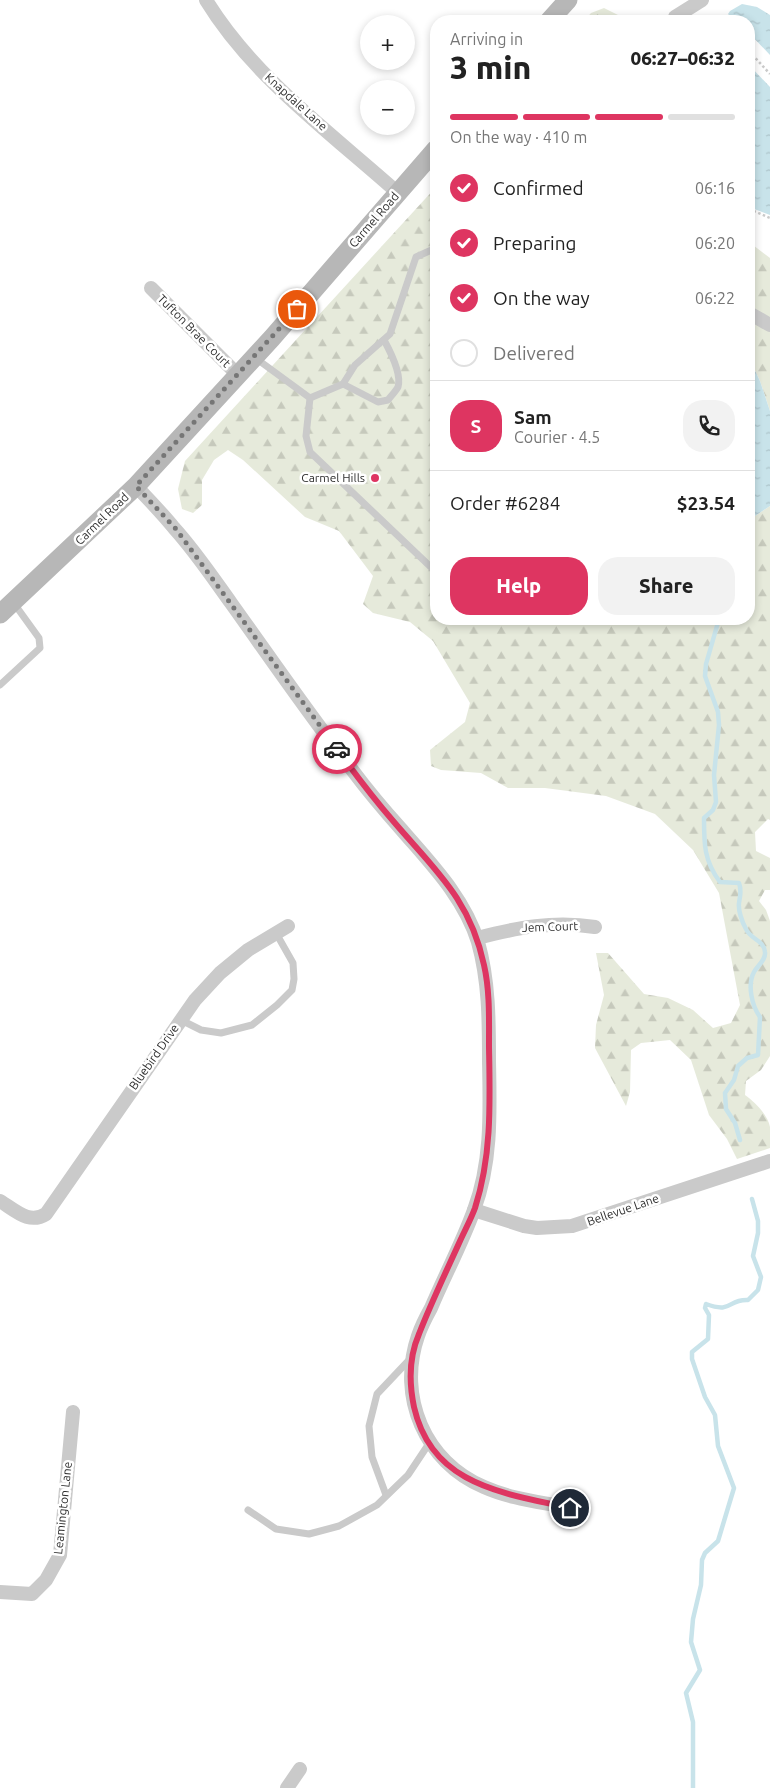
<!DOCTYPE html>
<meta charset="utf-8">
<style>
body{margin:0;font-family:Ubuntu,sans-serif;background:#f2f2f2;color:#222;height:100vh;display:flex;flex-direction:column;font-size:19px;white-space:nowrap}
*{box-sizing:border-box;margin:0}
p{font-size:16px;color:#767676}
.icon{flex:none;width:28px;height:28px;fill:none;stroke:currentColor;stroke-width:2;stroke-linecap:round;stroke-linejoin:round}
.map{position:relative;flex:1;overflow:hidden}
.side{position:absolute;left:430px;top:15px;width:325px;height:610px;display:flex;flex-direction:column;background:#fff;border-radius:20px;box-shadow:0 2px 8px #0003}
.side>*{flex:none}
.fabs{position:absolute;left:360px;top:15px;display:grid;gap:10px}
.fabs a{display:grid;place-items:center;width:55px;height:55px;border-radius:50%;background:#fff;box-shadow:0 2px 8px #0003;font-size:25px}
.pin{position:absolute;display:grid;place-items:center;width:42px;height:42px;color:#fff;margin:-21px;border:2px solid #fff;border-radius:50%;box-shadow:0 1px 5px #0007}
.courier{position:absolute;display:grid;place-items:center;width:50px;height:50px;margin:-25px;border:4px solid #de3561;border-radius:50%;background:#fff;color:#222;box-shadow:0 1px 6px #0007}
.summary em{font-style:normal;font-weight:800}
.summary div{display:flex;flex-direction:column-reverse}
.summary{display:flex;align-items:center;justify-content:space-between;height:85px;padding:0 20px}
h1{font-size:32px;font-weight:800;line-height:38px}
.bar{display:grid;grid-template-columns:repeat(4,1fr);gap:8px 5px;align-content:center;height:60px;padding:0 20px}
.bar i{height:6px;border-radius:4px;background:#e0e0e0}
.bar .on{background:#de3561}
.bar p{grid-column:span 4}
.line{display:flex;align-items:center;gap:12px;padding:0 20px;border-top:1px solid #e0e0e0}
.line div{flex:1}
.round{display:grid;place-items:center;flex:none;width:52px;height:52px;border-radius:20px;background:#f2f2f2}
ol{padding:0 20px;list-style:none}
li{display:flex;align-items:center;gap:15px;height:55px}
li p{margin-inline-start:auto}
li .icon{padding:5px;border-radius:50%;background:#de3561;color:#fff;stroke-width:4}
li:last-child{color:#767676}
li i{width:28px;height:28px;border:2px solid #e0e0e0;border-radius:50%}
.cta{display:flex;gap:10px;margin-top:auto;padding:10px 20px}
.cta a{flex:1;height:58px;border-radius:20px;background:#de3561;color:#fff;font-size:20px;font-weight:800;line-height:58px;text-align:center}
.cta a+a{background:#f2f2f2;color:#222}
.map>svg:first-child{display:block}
.forest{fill:url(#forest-firs)}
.water{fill:url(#water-ripples)}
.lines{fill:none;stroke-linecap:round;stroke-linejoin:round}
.stream{stroke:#c8e3ea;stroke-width:4.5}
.path{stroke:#cacaca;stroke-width:2.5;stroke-dasharray:2.5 2.5;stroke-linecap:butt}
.service{stroke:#cacaca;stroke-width:7}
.minor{stroke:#cacaca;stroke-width:14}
.secondary{stroke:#b7b7b7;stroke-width:19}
.done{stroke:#767676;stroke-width:5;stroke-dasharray:0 9}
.route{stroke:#de3561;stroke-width:6}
.poi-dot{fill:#de3561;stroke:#fff;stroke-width:2}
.labels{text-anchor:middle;stroke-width:5;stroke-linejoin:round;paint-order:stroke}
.street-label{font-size:12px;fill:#2d2d2d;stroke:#fff}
.poi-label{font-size:12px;fill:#2d2d2d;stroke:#fff;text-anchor:end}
</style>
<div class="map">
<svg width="770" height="1788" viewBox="0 0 770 1788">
<defs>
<pattern id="forest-firs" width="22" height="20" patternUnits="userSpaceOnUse" patternTransform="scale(1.25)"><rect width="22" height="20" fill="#e6eadb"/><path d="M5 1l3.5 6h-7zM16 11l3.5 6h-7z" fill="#c6c9bc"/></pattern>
<pattern id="water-ripples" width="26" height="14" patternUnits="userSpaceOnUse" patternTransform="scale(1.25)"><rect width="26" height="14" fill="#c8e3ea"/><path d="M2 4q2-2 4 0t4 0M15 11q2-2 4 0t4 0" fill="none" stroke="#acc3c9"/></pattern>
</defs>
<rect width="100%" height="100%" fill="#fff"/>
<!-- forest -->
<g class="forest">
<polygon points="604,8 630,21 584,21 591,13"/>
<path d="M436,187V619H749V520L770,506V820L768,819L755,832L756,851L770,858V890H765L759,901L766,910L770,921V1056L761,1070L746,1081L745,1095C755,1102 768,1115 770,1127C770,1134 770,1141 770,1148L737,1159L727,1139L709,1115L691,1060L670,1040L641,1043L631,1050L630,1092L626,1106L595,1048L596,1025L604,995L596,953H608L644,994L668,998L693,1010L713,1028L731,1023L740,1005L719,893L693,850L655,814L606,796L545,788H508L481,773L441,770L431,766L430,750L465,722L470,703L433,641L410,622L373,613L363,604L373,576L339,531L305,517L243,460L228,450L214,460L202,480V505L193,513L182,509L178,489L185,461Z"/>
<polygon points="749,242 770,258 770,411 760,381 749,358"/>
</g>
<!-- water -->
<g class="water">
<polygon points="742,4 757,7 770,15 770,55 749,33 749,21 735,21 728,14 730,11"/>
<polygon points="749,65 770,87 770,215 749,207"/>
<polygon points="749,358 760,381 770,411 770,506 749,520"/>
</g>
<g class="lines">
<!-- stream -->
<g class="stream">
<path d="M719,619L706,664L705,676L718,712L719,725L714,775L716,802L713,810L704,818C704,844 704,861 720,882L739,883C742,891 740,895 739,903C738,910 742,922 746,929C750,939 764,940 765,952C766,960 758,965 754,972C747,985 752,1006 760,1017L758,1055L747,1058L738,1066L734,1080L725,1093L726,1109L735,1123L740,1140"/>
<path d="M693,1788V1722L686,1693L700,1670L691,1642L693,1619L701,1585L702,1560L705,1553L718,1541L734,1488L718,1446L715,1415L705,1397L692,1359V1352L708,1339L709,1315L705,1308L706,1304C733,1314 727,1299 748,1300L758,1290L761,1277L753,1256L758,1233V1221L752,1199"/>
</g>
<!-- path -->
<g class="path">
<polyline points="749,51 770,74"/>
<polyline points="749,209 770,218"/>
</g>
<!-- service -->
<g class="service">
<polyline points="254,357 310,398 306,436 310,452 436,572"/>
<path d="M343,384L378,402L388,400C391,396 396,391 398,387C402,374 390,351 384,340"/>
<polyline points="310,398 343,384 355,365 390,334 416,257 436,248"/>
<polyline points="0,685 40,648 39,638 13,602"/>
<polyline points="181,1020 201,1030 221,1033 252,1025 277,1005 292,990 294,979 293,963 276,933"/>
<polyline points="386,1495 372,1457 369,1426 377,1394 411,1358"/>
<polyline points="248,1510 276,1529 309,1534 339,1526 377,1505 408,1475 430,1442"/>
</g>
<!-- minor -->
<g class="minor">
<path d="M206,0C253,77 331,133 398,193"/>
<polyline points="675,17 702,0"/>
<polyline points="151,288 238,375"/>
<polyline points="749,313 770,325"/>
<path d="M136,486C149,500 162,513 174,528C195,551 213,578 231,603C271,659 310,716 353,771C368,791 384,810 401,829C431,864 464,897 478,942C489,981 489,1021 489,1061C490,1111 492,1162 474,1210C462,1243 445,1275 431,1308C426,1317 421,1327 418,1336C397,1397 425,1462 484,1487C511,1499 541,1502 569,1508"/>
<path d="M477,938C516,928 554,920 595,927"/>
<path d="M0,1201C15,1210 29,1225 46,1214L195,1000L220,973L248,950L288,926"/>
<polyline points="474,1210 524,1226 537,1228 572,1226 770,1161"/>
<polyline points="0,1592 32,1594 46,1580 60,1555 73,1412"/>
<polyline points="287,1788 300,1769"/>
</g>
<!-- secondary -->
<g class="secondary">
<polyline points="549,21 568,0"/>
<polyline points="0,614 136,486 272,338 436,149"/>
</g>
</g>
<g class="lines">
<!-- done -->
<polyline class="done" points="297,309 136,486 176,529 337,749"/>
<!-- route -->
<path class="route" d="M337,749C355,774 374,799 394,822C435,870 470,899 484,965C490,991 489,1020 489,1047C490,1102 492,1155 475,1208C471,1219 465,1230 460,1241C446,1272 431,1303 419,1334C409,1357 409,1383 414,1407C432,1486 504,1493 570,1508"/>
</g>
<!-- markers -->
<circle class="poi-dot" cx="375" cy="478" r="5"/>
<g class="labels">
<!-- street labels -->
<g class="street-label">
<text transform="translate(296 102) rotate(42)" y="4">Knapdale Lane</text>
<text transform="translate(374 220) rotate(-49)" y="4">Carmel Road</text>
<text transform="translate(194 331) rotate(45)" y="4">Tufton Brae Court</text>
<text transform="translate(102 519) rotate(-44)" y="4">Carmel Road</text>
<text transform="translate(550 927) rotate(-2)" y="4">Jem Court</text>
<text transform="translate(154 1057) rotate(-55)" y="4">Bluebird Drive</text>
<text transform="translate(623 1210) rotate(-19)" y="4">Bellevue Lane</text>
<text transform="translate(63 1508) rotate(-84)" y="4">Leamington Lane</text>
</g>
<!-- poi labels -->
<g class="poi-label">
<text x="365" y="482">Carmel Hills</text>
</g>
</g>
</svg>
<div class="fabs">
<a>+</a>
<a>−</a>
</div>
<div class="pin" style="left:297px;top:309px;background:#ea580c"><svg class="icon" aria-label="bag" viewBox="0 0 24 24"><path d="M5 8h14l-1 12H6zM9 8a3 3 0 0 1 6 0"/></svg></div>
<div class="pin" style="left:570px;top:1508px;background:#1f2937"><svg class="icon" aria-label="home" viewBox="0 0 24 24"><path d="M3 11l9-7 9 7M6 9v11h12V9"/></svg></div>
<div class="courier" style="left:337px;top:749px"><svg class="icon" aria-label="car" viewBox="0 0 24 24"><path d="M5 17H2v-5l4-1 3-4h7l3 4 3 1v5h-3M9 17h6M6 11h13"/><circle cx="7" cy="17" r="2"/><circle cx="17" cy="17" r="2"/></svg></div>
<section class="side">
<div class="summary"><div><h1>3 min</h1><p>Arriving in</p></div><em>06:27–06:32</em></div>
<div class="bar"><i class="on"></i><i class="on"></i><i class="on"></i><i></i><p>On the way · 410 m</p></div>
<ol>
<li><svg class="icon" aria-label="check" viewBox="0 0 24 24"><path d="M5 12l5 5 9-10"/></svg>Confirmed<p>06:16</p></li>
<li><svg class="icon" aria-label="check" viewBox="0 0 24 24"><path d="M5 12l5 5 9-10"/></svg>Preparing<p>06:20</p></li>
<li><svg class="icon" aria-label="check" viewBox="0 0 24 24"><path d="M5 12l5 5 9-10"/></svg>On the way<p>06:22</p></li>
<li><i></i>Delivered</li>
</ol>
<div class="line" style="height:90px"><b class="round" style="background:#de3561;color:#fff">S</b><div><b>Sam</b><p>Courier · 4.5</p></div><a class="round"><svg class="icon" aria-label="phone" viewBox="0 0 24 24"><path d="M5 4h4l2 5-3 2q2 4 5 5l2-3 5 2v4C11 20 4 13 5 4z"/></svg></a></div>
<div class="line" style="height:65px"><div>Order #6284</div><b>$23.54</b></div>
<div class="cta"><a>Help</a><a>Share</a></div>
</section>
</div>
